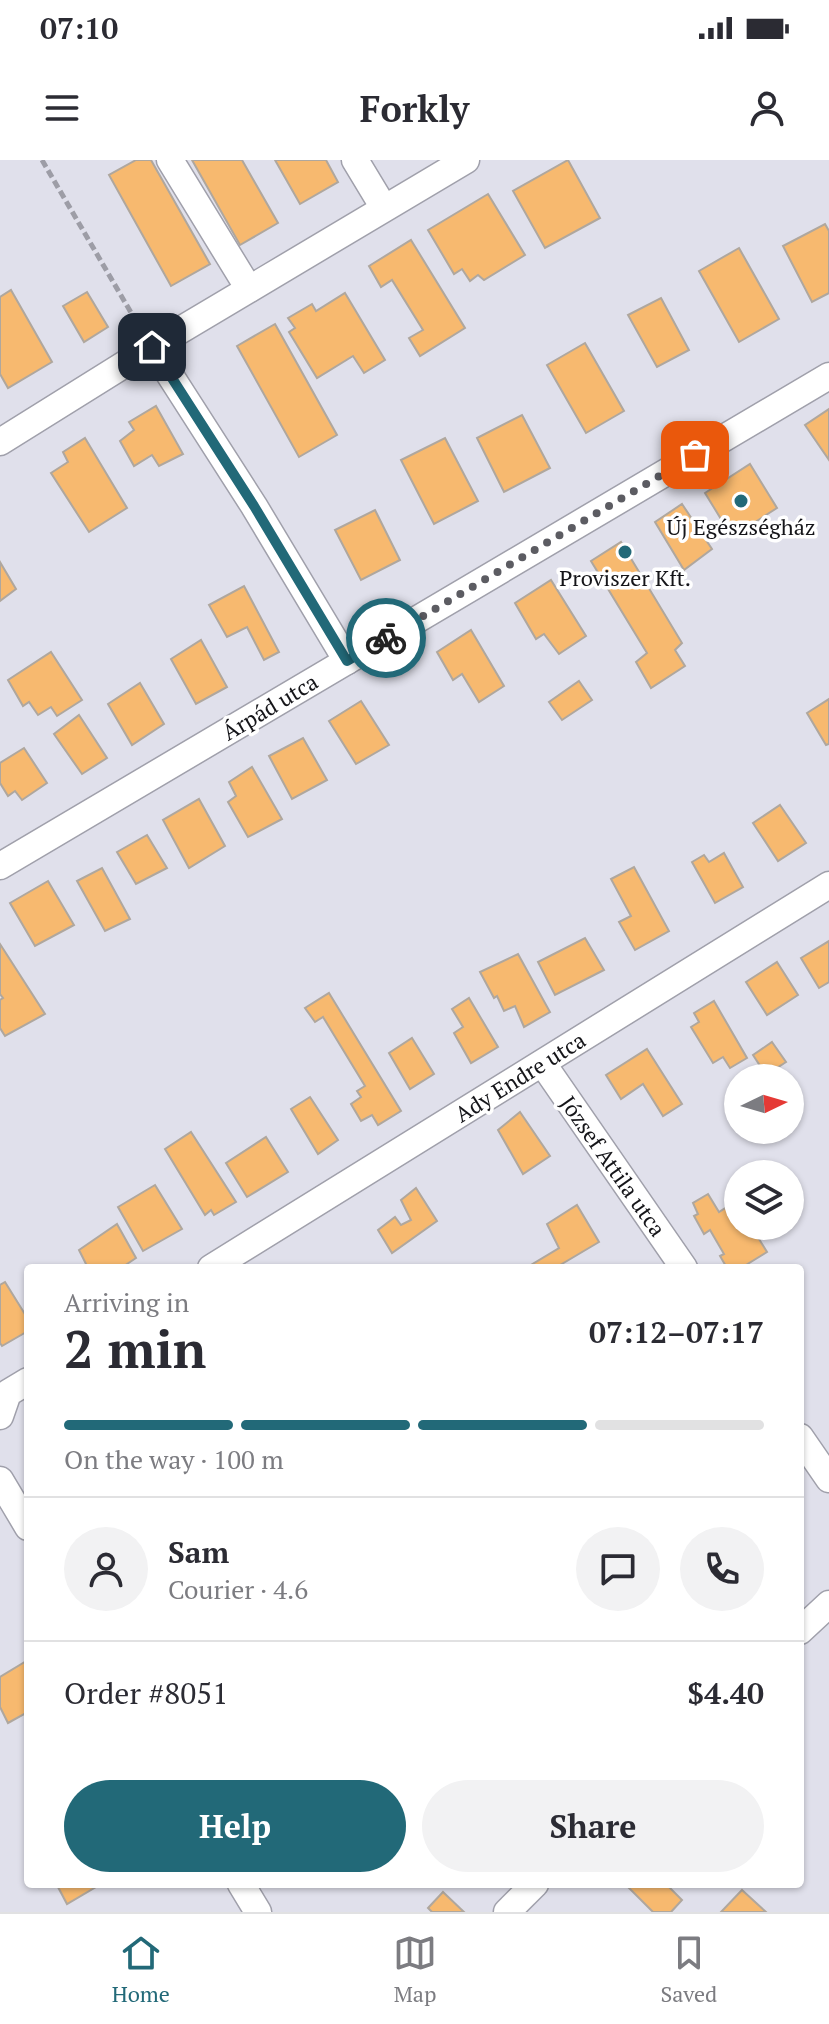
<!DOCTYPE html>
<meta charset="utf-8">
<style>
body{margin:0;font-family:"PT Serif",serif;background:#f2f2f3;color:#2b2b33;height:100vh;display:flex;flex-direction:column;font-size:30px;white-space:nowrap}
*{box-sizing:border-box;margin:0}
p{font-size:26px;color:#7c7c81}
.icon{flex:none;width:44px;height:44px;fill:none;stroke:currentColor;stroke-width:2;stroke-linecap:round;stroke-linejoin:round}
.map{position:relative;flex:1;overflow:hidden}
.details{position:absolute;left:24px;top:1104px;width:780px;height:624px;display:flex;flex-direction:column;background:#fff;border-radius:8px;box-shadow:0 2px 6px #0004}
.details>*{flex:none}
.needle{width:52px;rotate:85deg}
.tools{position:absolute;left:724px;top:904px;display:grid;gap:16px}
.tools a{display:grid;place-items:center;width:80px;height:80px;border-radius:50%;background:#fff;box-shadow:0 2px 6px #0004;font-size:40px}
.pin{position:absolute;display:grid;place-items:center;width:68px;height:68px;color:#fff;margin:-34px;border-radius:16px;box-shadow:0 4px 12px #0006}
.courier{position:absolute;display:grid;place-items:center;width:80px;height:80px;margin:-40px;border:6px solid #226978;border-radius:50%;background:#fff;color:#222;box-shadow:0 2px 10px #0007}
.head em{font-style:normal;font-weight:800}
.head div{display:flex;flex-direction:column-reverse}
.head{display:flex;align-items:center;justify-content:space-between;height:136px;padding:0 40px}
h1{font-size:52px;font-weight:800;line-height:60px}
.bar{display:grid;grid-template-columns:repeat(4,1fr);gap:12px 8px;align-content:center;height:96px;padding:0 40px}
.bar i{height:10px;border-radius:6px;background:#e1e1e2}
.bar .selected{background:#226978}
.bar p{grid-column:span 4}
.line{display:flex;align-items:center;gap:20px;padding:0 40px;border-top:2px solid #e1e1e2}
.line div{flex:1}
.round{display:grid;place-items:center;flex:none;width:84px;height:84px;border-radius:42px;background:#f2f2f3}
.cta{display:flex;gap:16px;margin-top:auto;padding:16px 40px}
.cta a{flex:1;height:92px;border-radius:48px;background:#226978;color:#fff;font-size:32px;font-weight:800;line-height:92px;text-align:center}
.cta a+a{background:#f2f2f3;color:#2b2b33}
.status{display:flex;justify-content:space-between;align-items:center;height:56px;padding:0 40px;background:#fff;direction:ltr}
.status svg{height:22px;fill:currentColor}
header{display:flex;justify-content:space-between;align-items:center;height:104px;padding:0 40px;background:#fff;font-size:36px;font-weight:800}
.tab-bar{display:flex;justify-content:space-around;align-items:center;height:112px;border-top:2px solid #e1e1e2;background:#fff;font-size:22px;color:#7c7c81}
.tab-bar a{display:grid;justify-items:center;gap:4px}
.tab-bar .selected{color:#226978}
.map>svg:first-child{display:block}
.building{fill:#f7b96f;stroke:#afa79e;stroke-width:2}
.lines{fill:none;stroke-linecap:round;stroke-linejoin:round}
.street-casing{stroke:#a0a0ab;stroke-width:29}
.path{stroke:#9d9da6;stroke-width:5;stroke-dasharray:8 4;stroke-linecap:butt}
.street{stroke:#fff;stroke-width:26}
.done{stroke:#5c5c62;stroke-width:8;stroke-dasharray:0 14.4}
.route{stroke:#226978;stroke-width:10}
.poi-dot{fill:#226978;stroke:#fff;stroke-width:3}
.labels{text-anchor:middle;stroke-width:7;stroke-linejoin:round;paint-order:stroke}
.poi-label{font-size:22px;fill:#151519;stroke:#fff}
.street-label{font-size:22px;fill:#151519;stroke:#fff}
</style>
<div class="status"><b>07:10</b><svg viewBox="0 0 49 12"><path d="M0 12V9h3v3zM5 12V6h3v6zM10 12V3h3v9zM15 12V0h3v12zM26 1h20v11H26zM47 4h2v5h-2z"/></svg></div>
<header><svg class="icon" aria-label="menu" viewBox="0 0 24 24"><path d="M4 6h16M4 12h16M4 18h16"/></svg>Forkly<svg class="icon" aria-label="person" viewBox="0 0 24 24"><circle cx="12" cy="8" r="4"/><path d="M4 21q1-7 8-7t8 7"/></svg></header>
<div class="map">
<svg width="829" height="1752" viewBox="0 0 829 1752">
<rect width="100%" height="100%" fill="#e0e0eb"/>
<!-- building -->
<g class="building">
<polygon points="136,0 151,0 210,104 171,126 109,15"/>
<polygon points="192,0 242,0 278,63 240,85"/>
<polygon points="275,0 326,0 338,22 300,44"/>
<polygon points="568,0 600,58 545,88 513,31"/>
<polygon points="488,34 525,95 484,120 478,115 470,121 462,109 454,114 428,70"/>
<polygon points="825,64 829,71 829,133 812,142 783,86"/>
<polygon points="411,80 465,168 420,196 409,178 423,170 392,120 381,127 369,106"/>
<polygon points="739,88 779,159 739,182 699,111"/>
<polygon points="11,130 52,202 8,228 0,214 0,137"/>
<polygon points="87,132 108,167 84,182 63,146"/>
<polygon points="345,133 385,200 364,213 353,196 317,218 289,172 295,168 288,158 312,144 316,151"/>
<polygon points="661,138 689,190 657,207 628,155"/>
<polygon points="275,164 337,275 299,297 237,186"/>
<polygon points="585,183 624,251 586,273 547,205"/>
<polygon points="156,246 183,294 159,306 152,295 134,306 120,281 134,270 129,262"/>
<polygon points="829,249 829,300 805,265"/>
<polygon points="522,255 550,308 504,332 477,278"/>
<polygon points="85,278 127,348 89,372 51,313 68,302 63,292"/>
<polygon points="445,278 478,341 434,364 401,300"/>
<polygon points="750,304 777,348 732,377 705,333"/>
<polygon points="682,344 712,389 684,410 655,362"/>
<polygon points="375,350 400,400 361,420 335,370"/>
<polygon points="621,382 682,483 675,490 685,506 651,528 636,502 647,493 591,401"/>
<polygon points="0,402 16,429 0,441"/>
<polygon points="551,420 586,476 559,494 544,474 536,479 515,443"/>
<polygon points="244,426 279,492 264,500 247,467 227,477 209,445"/>
<polygon points="471,470 504,526 479,542 462,514 453,520 437,492"/>
<polygon points="201,480 227,527 196,544 171,499"/>
<polygon points="51,492 82,540 57,556 51,547 38,555 29,542 23,546 8,520"/>
<polygon points="579,521 592,540 562,560 549,542"/>
<polygon points="140,523 164,564 132,585 108,544"/>
<polygon points="829,539 829,584 826,585 807,553"/>
<polygon points="361,541 389,585 356,604 329,561"/>
<polygon points="79,555 107,598 82,614 54,574"/>
<polygon points="303,578 327,620 292,639 269,596"/>
<polygon points="24,588 47,623 22,640 15,631 8,636 0,623 0,603"/>
<polygon points="252,607 282,659 248,677 228,642 236,636 229,622"/>
<polygon points="199,639 225,686 189,708 163,660"/>
<polygon points="780,645 806,683 778,701 753,663"/>
<polygon points="147,675 167,708 136,724 117,692"/>
<polygon points="724,693 743,727 715,743 692,702 704,695 709,702"/>
<polygon points="634,707 669,771 635,790 619,762 631,756 611,719"/>
<polygon points="102,708 130,759 105,771 77,721"/>
<polygon points="48,721 74,765 35,786 10,743"/>
<polygon points="585,778 604,810 555,835 538,802"/>
<polygon points="829,781 829,822 819,828 801,798"/>
<polygon points="0,784 45,854 5,876 0,868 0,840 3,838 0,834"/>
<polygon points="518,794 550,852 524,867 515,846 504,851 497,836 494,838 480,812"/>
<polygon points="777,802 798,835 767,855 746,822"/>
<polygon points="329,833 401,951 378,965 372,955 361,961 351,944 361,937 357,931 365,926 323,857 315,862 305,848"/>
<polygon points="469,838 498,887 471,903 454,873 463,867 452,849"/>
<polygon points="714,841 747,898 730,908 723,897 713,903 691,867 699,862 694,853"/>
<polygon points="412,878 434,914 410,929 389,893"/>
<polygon points="772,882 786,902 766,915 753,895"/>
<polygon points="647,889 682,944 663,956 643,924 621,939 606,915"/>
<polygon points="310,937 338,980 318,994 291,949"/>
<polygon points="520,952 550,996 523,1014 498,970"/>
<polygon points="191,972 236,1042 214,1055 211,1050 205,1055 165,989"/>
<polygon points="266,977 288,1012 247,1037 226,1003"/>
<polygon points="155,1025 182,1069 143,1091 118,1047"/>
<polygon points="416,1028 437,1061 392,1093 378,1070 395,1057 401,1065 411,1060 401,1040"/>
<polygon points="708,1034 719,1052 736,1041 738,1066 751,1066 767,1092 741,1108 727,1108 720,1096 724,1094 710,1070 704,1074 694,1056 698,1054 693,1043"/>
<polygon points="577,1045 599,1082 555,1108 532,1108 531,1105 559,1088 547,1064"/>
<polygon points="117,1064 136,1098 121,1108 88,1108 79,1090"/>
<polygon points="5,1122 28,1159 28,1171 2,1186 0,1183 0,1125"/>
<polygon points="28,1500 28,1552 8,1563 0,1547 0,1517"/>
<polygon points="63,1724 101,1724 67,1744 58,1727"/>
<polygon points="625,1724 666,1724 682,1740 671,1752 653,1752"/>
<polygon points="742,1730 766,1752 721,1752"/>
<polygon points="443,1732 464,1752 432,1752 428,1748"/>
</g>
<g class="lines">
<defs>
<g id="street">
<polyline points="170,0 249,129"/>
<polyline points="355,0 384,48"/>
<polyline points="0,282 133,199"/>
<polyline points="347,501 254,346 152,187 466,0"/>
<polyline points="0,706 829,216"/>
<polyline points="543,904 684,1108"/>
<polyline points="211,1108 829,725"/>
<polyline points="0,1256 8,1233 28,1221"/>
<polyline points="800,1277 829,1319"/>
<polyline points="0,1320 28,1367"/>
<polyline points="800,1471 829,1444"/>
<polyline points="241,1724 258,1752"/>
<polyline points="507,1752 535,1724"/>
</g>
</defs>
<!-- street casing -->
<use href="#street" class="street-casing"/>
<!-- path -->
<polyline class="path" points="42,0 140,168"/>
<!-- street -->
<use href="#street" class="street"/>
</g>
<g class="lines">
<!-- done -->
<polyline class="done" points="386,478 695,295"/>
<!-- route -->
<polyline class="route" points="152,187 254,346 347,501 386,478"/>
</g>
<!-- markers -->
<g class="poi-dot">
<circle cx="741" cy="341" r="8"/>
<circle cx="625" cy="392" r="8"/>
</g>
<g class="labels">
<!-- poi labels -->
<g class="poi-label">
<text x="741" y="375">Új Egészségház</text>
<text x="625" y="426">Proviszer Kft.</text>
</g>
<!-- street labels -->
<g class="street-label">
<text transform="translate(270 547) rotate(-31)" y="8">Árpád utca</text>
<text transform="translate(520 917) rotate(-32)" y="8">Ady Endre utca</text>
<text transform="translate(613 1006) rotate(55)" y="8">József Attila utca</text>
</g>
</g>
</svg>
<div class="tools">
<a><svg class="needle" viewBox="-14 -14 28 28"><path d="M0-13l5 13h-10z" fill="#e53935"/><path d="M0 13l5-13h-10z" fill="#7c7c81"/></svg></a>
<a><svg class="icon" aria-label="layers" viewBox="0 0 24 24"><path d="M12 4l9 5-9 5-9-5zM3 14l9 5 9-5"/></svg></a>
</div>
<div class="pin" style="left:695px;top:295px;background:#ea580c"><svg class="icon" aria-label="bag" viewBox="0 0 24 24"><path d="M5 8h14l-1 12H6zM9 8a3 3 0 0 1 6 0"/></svg></div>
<div class="pin" style="left:152px;top:187px;background:#1f2937"><svg class="icon" aria-label="home" viewBox="0 0 24 24"><path d="M3 11l9-7 9 7M6 9v11h12V9"/></svg></div>
<div class="courier" style="left:386px;top:478px"><svg class="icon" aria-label="bike" viewBox="0 0 24 24"><circle cx="6" cy="16" r="4"/><circle cx="18" cy="16" r="4"/><path d="M6 16l4-8h5l3 8M10 8l3 8H6M13 5h3"/></svg></div>
<section class="details">
<div class="head"><div><h1>2 min</h1><p>Arriving in</p></div><em>07:12–07:17</em></div>
<div class="bar"><i class="selected"></i><i class="selected"></i><i class="selected"></i><i></i><p>On the way · 100 m</p></div>
<div class="line" style="height:144px"><a class="round"><svg class="icon" aria-label="person" viewBox="0 0 24 24"><circle cx="12" cy="8" r="4"/><path d="M4 21q1-7 8-7t8 7"/></svg></a><div><b>Sam</b><p>Courier · 4.6</p></div><a class="round"><svg class="icon" aria-label="chat" viewBox="0 0 24 24"><path d="M4 5h16v11H9l-5 4z"/></svg></a><a class="round"><svg class="icon" aria-label="phone" viewBox="0 0 24 24"><path d="M5 4h4l2 5-3 2q2 4 5 5l2-3 5 2v4C11 20 4 13 5 4z"/></svg></a></div>
<div class="line" style="height:104px"><div>Order #8051</div><b>$4.40</b></div>
<div class="cta"><a>Help</a><a>Share</a></div>
</section>
</div>
<nav class="tab-bar">
<a class="selected"><svg class="icon" aria-label="home" viewBox="0 0 24 24"><path d="M3 11l9-7 9 7M6 9v11h12V9"/></svg>Home</a>
<a><svg class="icon" aria-label="map" viewBox="0 0 24 24"><path d="M3 6l6-2 6 2 6-2v14l-6 2-6-2-6 2zM9 4v14M15 6v14"/></svg>Map</a>
<a><svg class="icon" aria-label="saved" viewBox="0 0 24 24"><path d="M7 4h10v16l-5-4-5 4z"/></svg>Saved</a>
</nav>
